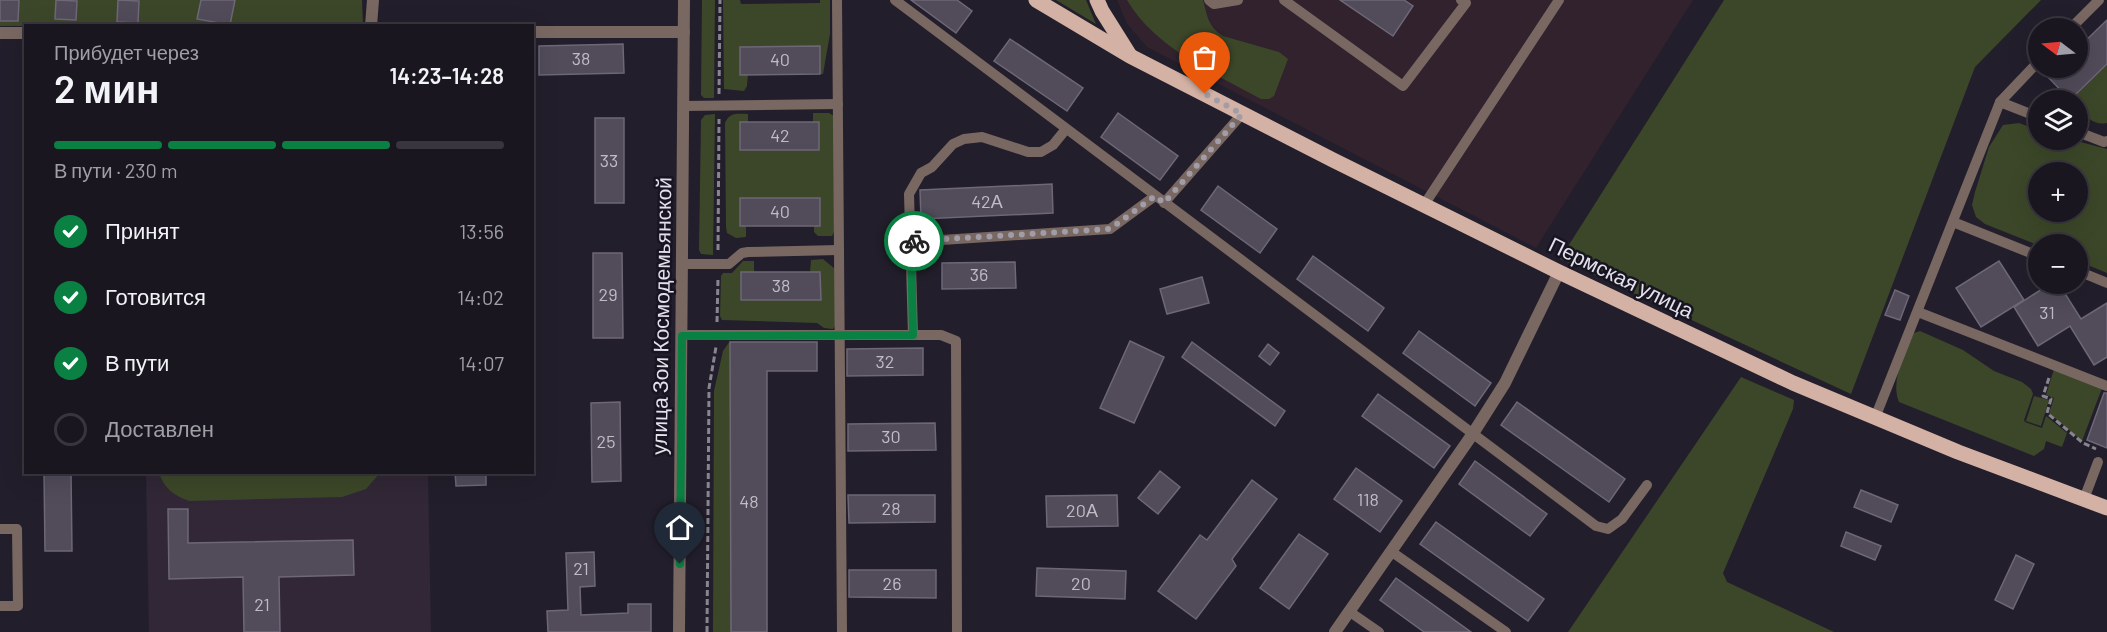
<!DOCTYPE html>
<html lang="ru">
<meta charset="utf-8">
<style>
body{margin:0;font-family:Barlow,sans-serif;background:#231f29;color:#f1f3f6;height:100vh;display:flex;flex-direction:column;font-size:22px;white-space:nowrap}
*{box-sizing:border-box;margin:0}
p{font-size:20px;color:#9f9fa5}
.icon{flex:none;width:33px;height:33px;fill:none;stroke:currentColor;stroke-width:2;stroke-linecap:round;stroke-linejoin:round}
.map{position:relative;flex:1;overflow:hidden}
.sheet{position:absolute;left:24px;top:24px;width:510px;height:450px;display:flex;flex-direction:column;background:#1a1620;border-radius:0px;box-shadow:0 6px 24px #0002,0 0 0 2px #38353e}
.sheet>*{flex:none}
.needle{width:39px;rotate:286deg}
.tools{position:absolute;left:2028px;top:18px;display:grid;gap:12px}
.tools a{display:grid;place-items:center;width:60px;height:60px;border-radius:50%;background:#1a1620;box-shadow:0 6px 24px #0002,0 0 0 2px #38353e;font-size:30px}
.pin{position:absolute;display:grid;place-items:center;width:51px;height:51px;color:#fff;margin:-62px -26px;border-radius:50% 50% 50% 0;rotate:-45deg;box-shadow:0 0 6px #0007}
.pin .icon{rotate:45deg}
.courier{position:absolute;display:grid;place-items:center;width:60px;height:60px;margin:-30px;border:4px solid #0b8043;border-radius:50%;background:#fff;color:#222;box-shadow:0 2px 8px #0007}
.overview em{font-style:normal;font-weight:600}
.overview div{display:flex;flex-direction:column-reverse}
.overview{display:flex;align-items:center;justify-content:space-between;height:102px;padding:0 30px}
h1{font-size:39px;font-weight:600;line-height:45px}
.bar{display:grid;grid-template-columns:repeat(4,1fr);gap:9px 6px;align-content:center;height:72px;padding:0 30px}
.bar i{height:8px;border-radius:4px;background:#38353e}
.bar .active{background:#0b8043}
.bar p{grid-column:span 4}
ol{padding:0 30px;list-style:none}
li{display:flex;align-items:center;gap:18px;height:66px}
li p{margin-inline-start:auto}
li .icon{padding:6px;border-radius:50%;background:#0b8043;color:#fff;stroke-width:4}
li:last-child{color:#9f9fa5}
li i{width:33px;height:33px;border:3px solid #38353e;border-radius:50%}
.map>svg:first-child{display:block}
.education{fill:#312736}
.medical{fill:#31222d}
.green{fill:#3c4729;fill-rule:evenodd}
.building{fill:#514b5a;stroke:#6d6777;stroke-width:1.5}
.lines{fill:none;stroke-linecap:round;stroke-linejoin:round}
.path{stroke:#888490;stroke-width:3;stroke-dasharray:6 3;stroke-linecap:butt}
.service{stroke:#796862;stroke-width:10}
.minor{stroke:#796862;stroke-width:12}
.tertiary{stroke:#796862;stroke-width:12}
.primary{stroke:#d3b1a4;stroke-width:15}
.done{stroke:#a09da8;stroke-width:6;stroke-dasharray:0 10.8}
.route{stroke:#0b8043;stroke-width:8}
.labels{text-anchor:middle;stroke-width:5;stroke-linejoin:round;paint-order:stroke}
.number-label{font-size:18px;fill:#bfbcc7}
.street-label{font-size:21px;fill:#e4e1eb;stroke:#181522}
</style>
<div class="map">
<svg width="2107" height="632" viewBox="0 0 2107 632">
<rect width="100%" height="100%" fill="#221e2b"/>
<!-- education -->
<polygon class="education" points="146,473 428,473 431,632 149,632"/>
<!-- medical -->
<polygon class="medical" points="1117,0 1693,0 1536,248 1147,47 1127,24"/>
<!-- green -->
<g class="green">
<polygon points="0,0 362,0 363,25 0,26"/>
<polygon points="702,0 715,0 714,98 704,98 701,95"/>
<polygon points="723,0 740,0 741,4 820,3 820,0 830,0 830,34 823,74 820,74 819,46 740,47 740,74 748,74 747,86 744,91 724,89"/>
<polygon points="1056,0 1086,0 1096,24"/>
<path d="M1127,0H1203C1207,15 1208,27 1223,36L1279,52L1288,59L1274,96L1269,99H1261C1215,74 1154,47 1127,0Z"/>
<polygon points="1724,0 2041,0 1975,67 1851,394 1560,259"/>
<path d="M2107,65V123C2095,126 2087,117 2079,110L2078,100H2071Z"/>
<path d="M813,113H829L834,116V232L832,236H818L814,232V226H820L819,198H740V226H746V237L736,238L727,233L726,227L725,123C730,112 737,114 748,114V122L740,123V150H819V122H813Z"/>
<polygon points="715,114 713,255 701,254 699,250 701,120 705,115"/>
<path d="M2019,123L2038,130V140H2073L2107,149V273L2078,261V244L2038,245L1985,224L1976,217L1972,205L1975,192L1989,147L2003,125ZM2038,172H2078V212H2038Z"/>
<polygon points="823,259 835,269 835,326 833,329 824,328 817,323 722,320 720,316 721,276 723,273 732,273 743,261 754,261 754,272 741,273 741,300 820,300 820,272 810,272 811,260"/>
<path d="M1920,331L1963,350L1994,371L2022,382L2031,389L2033,394L2024,420L2025,422L2042,428L2046,416L2067,433L2062,447L2046,441L2044,449L2034,456L1899,402C1890,380 1905,354 1914,333Z"/>
<polygon points="730,341 731,632 713,632 714,391 723,351"/>
<polygon points="2054,369 2102,388 2082,441 2049,413 2054,398 2046,395"/>
<polygon points="1741,377 1794,400 1793,409 1723,573 1727,582 1834,632 1568,632"/>
<polygon points="2034,396 2049,400 2041,426 2026,421"/>
<path d="M159,473V472L380,473L366,489L342,497L189,501C173,495 165,489 159,473Z"/>
</g>
<!-- building -->
<g class="building">
<polygon points="0,0 19,0 18,21 0,21"/>
<polygon points="56,0 77,1 76,20 55,19"/>
<polygon points="118,0 139,1 138,23 117,22"/>
<polygon points="201,0 235,0 230,25 197,19"/>
<polygon points="911,0 957,0 972,11 956,33"/>
<polygon points="1340,0 1404,0 1413,6 1393,36"/>
<polygon points="2107,20 2107,64 2070,100 2048,77 2057,68 2078,68 2078,48"/>
<polygon points="1010,39 1083,88 1067,111 994,61"/>
<polygon points="623,44 624,73 539,75 539,46"/>
<polygon points="820,46 820,74 740,75 740,47"/>
<polygon points="1118,113 1178,156 1160,180 1101,137"/>
<rect x="595" y="118" width="29" height="85"/>
<rect x="740" y="122" width="79" height="28"/>
<polygon points="1052,184 1053,213 921,219 920,190"/>
<polygon points="1218,186 1277,229 1260,253 1201,210"/>
<rect x="740" y="198" width="80" height="28"/>
<polygon points="593,253 622,253 623,338 593,338"/>
<polygon points="1313,256 1384,308 1368,331 1297,279"/>
<polygon points="1999,261 2024,300 1981,327 1956,288"/>
<polygon points="1015,262 1016,288 942,289 942,263"/>
<polygon points="741,272 820,272 821,300 741,300"/>
<polygon points="1202,277 1209,303 1167,314 1160,289"/>
<polygon points="2050,284 2059,284 2081,319 2107,303 2107,357 2094,365 2070,326 2038,346 2014,307"/>
<polygon points="1895,290 1909,296 1900,320 1885,315"/>
<polygon points="1419,331 1491,383 1475,406 1403,353"/>
<polygon points="1130,341 1164,357 1134,423 1100,408"/>
<polygon points="730,342 817,342 817,371 767,371 767,632 731,632"/>
<polygon points="1192,342 1285,411 1275,426 1182,357"/>
<polygon points="1268,344 1279,353 1270,365 1259,356"/>
<polygon points="923,348 923,375 847,376 847,349"/>
<polygon points="2104,393 2107,393 2107,448 2087,440"/>
<polygon points="1378,394 1450,446 1434,468 1362,416"/>
<polygon points="620,402 621,481 592,482 591,403"/>
<polygon points="1517,402 1625,479 1609,502 1501,425"/>
<polygon points="935,423 936,450 848,451 848,424"/>
<polygon points="1475,461 1547,514 1530,536 1459,484"/>
<polygon points="1356,468 1402,501 1380,532 1334,499"/>
<polygon points="1160,471 1180,487 1158,514 1138,498"/>
<polygon points="44,472 71,472 72,551 45,551"/>
<polygon points="455,472 486,472 486,485 456,486"/>
<polygon points="1252,480 1277,499 1232,559 1236,566 1196,619 1158,591 1200,535 1207,540"/>
<polygon points="1861,490 1898,505 1891,522 1854,507"/>
<polygon points="848,495 935,495 935,522 849,523"/>
<polygon points="1117,495 1118,526 1047,527 1046,496"/>
<polygon points="168,509 188,509 188,543 353,540 354,575 279,577 280,632 244,632 243,577 169,579"/>
<polygon points="1436,522 1544,599 1528,621 1420,544"/>
<polygon points="1846,532 1881,546 1875,560 1841,546"/>
<polygon points="1299,534 1328,554 1289,609 1260,588"/>
<polygon points="594,552 595,586 580,587 581,615 628,613 628,604 651,604 651,632 548,632 547,611 568,610 566,553"/>
<polygon points="2016,555 2034,564 2013,609 1995,600"/>
<polygon points="1037,568 1126,571 1125,599 1036,596"/>
<polygon points="849,570 936,570 936,598 849,597"/>
<polygon points="1396,578 1471,632 1424,632 1380,600"/>
</g>
<g class="lines">
<!-- path -->
<g class="path">
<polyline points="719,94 720,0"/>
<polyline points="718,250 719,119"/>
<polyline points="717,322 718,278"/>
<polyline points="2049,378 2043,396 2051,399 2047,413 2083,443 2096,449"/>
<polyline points="707,632 709,388 716,347"/>
</g>
<!-- service -->
<g class="service">
<polyline points="837,0 842,632"/>
<polyline points="895,0 1596,526 1608,529 1622,519 1647,485"/>
<polyline points="1209,0 1214,4 1238,0"/>
<polyline points="1284,0 1403,86 1466,3 1461,0"/>
<polyline points="2071,28 2099,0"/>
<polyline points="2000,102 2038,62"/>
<polyline points="684,106 838,104"/>
<polyline points="2078,132 2104,142 2107,141"/>
<polyline points="1164,203 1242,114"/>
<polyline points="1424,205 1559,0"/>
<polyline points="1953,222 2038,256"/>
<polyline points="911,242 1110,229 1155,196"/>
<polyline points="682,264 729,264 742,253 748,252 839,250"/>
<polyline points="2078,271 2107,283"/>
<polyline points="1918,312 2107,386"/>
<polyline points="682,335 941,335 956,341 957,632"/>
<polyline points="913,335 909,194 921,173 932,167 953,144 964,139 982,137 1028,152 1041,152 1053,145 1066,129"/>
<polyline points="1875,418 2000,102 2038,117"/>
<polyline points="2084,499 2098,462"/>
<polyline points="0,529 17,529 18,606 0,606"/>
<polyline points="1392,552 1506,632"/>
<polyline points="1350,612 1379,632"/>
</g>
<!-- minor -->
<g class="minor">
<polyline points="371,26 373,0"/>
<polyline points="532,32 684,32"/>
<polyline points="0,33 26,33"/>
<polyline points="1335,632 1472,435 1505,383 1559,272"/>
</g>
<!-- tertiary -->
<polyline class="tertiary" points="679,632 684,0"/>
<!-- primary -->
<g class="primary">
<polyline points="1036,0 1130,56 1333,160 1559,272 1793,383 1958,452 2107,508"/>
<polyline points="1097,0 1102,11 1129,54"/>
</g>
</g>
<g class="lines">
<!-- done -->
<polyline class="done" points="914,241 1110,229 1155,196 1164,203 1242,114 1205,94"/>
<!-- route -->
<polyline class="route" points="680,564 682,336 913,335 911,242 914,241"/>
</g>
<g class="labels">
<!-- number labels -->
<g class="number-label">
<text x="581" y="65">38</text>
<text x="780" y="66">40</text>
<text x="780" y="142">42</text>
<text x="609" y="167">33</text>
<text x="987" y="208">42А</text>
<text x="780" y="218">40</text>
<text x="979" y="281">36</text>
<text x="781" y="292">38</text>
<text x="608" y="301">29</text>
<text x="2047" y="319">31</text>
<text x="885" y="368">32</text>
<text x="891" y="443">30</text>
<text x="606" y="448">25</text>
<text x="1368" y="506">118</text>
<text x="749" y="508">48</text>
<text x="891" y="515">28</text>
<text x="1082" y="517">20А</text>
<text x="581" y="575">21</text>
<text x="892" y="590">26</text>
<text x="1081" y="590">20</text>
<text x="262" y="611">21</text>
</g>
<!-- street labels -->
<g class="street-label">
<text transform="translate(1621 278) rotate(26)" y="7">Пермская улица</text>
<text transform="translate(662 316) rotate(-89)" y="7">улица Зои Космодемьянской</text>
</g>
</g>
</svg>
<div class="tools">
<a><svg class="needle" viewBox="-14 -14 28 28"><path d="M0-13l5 13h-10z" fill="#e53935"/><path d="M0 13l5-13h-10z" fill="#9f9fa5"/></svg></a>
<a><svg class="icon" aria-label="layers" viewBox="0 0 24 24"><path d="M12 4l9 5-9 5-9-5zM3 14l9 5 9-5"/></svg></a>
<a>+</a>
<a>−</a>
</div>
<div class="pin" style="left:1205px;top:94px;background:#ea580c"><svg class="icon" aria-label="bag" viewBox="0 0 24 24"><path d="M5 8h14l-1 12H6zM9 8a3 3 0 0 1 6 0"/></svg></div>
<div class="pin" style="left:680px;top:564px;background:#1f2937"><svg class="icon" aria-label="home" viewBox="0 0 24 24"><path d="M3 11l9-7 9 7M6 9v11h12V9"/></svg></div>
<div class="courier" style="left:914px;top:241px"><svg class="icon" aria-label="bike" viewBox="0 0 24 24"><circle cx="6" cy="16" r="4"/><circle cx="18" cy="16" r="4"/><path d="M6 16l4-8h5l3 8M10 8l3 8H6M13 5h3"/></svg></div>
<section class="sheet">
<div class="overview"><div><h1>2 мин</h1><p>Прибудет через</p></div><em>14:23–14:28</em></div>
<div class="bar"><i class="active"></i><i class="active"></i><i class="active"></i><i></i><p>В пути · 230 m</p></div>
<ol>
<li><svg class="icon" aria-label="check" viewBox="0 0 24 24"><path d="M5 12l5 5 9-10"/></svg>Принят<p>13:56</p></li>
<li><svg class="icon" aria-label="check" viewBox="0 0 24 24"><path d="M5 12l5 5 9-10"/></svg>Готовится<p>14:02</p></li>
<li><svg class="icon" aria-label="check" viewBox="0 0 24 24"><path d="M5 12l5 5 9-10"/></svg>В пути<p>14:07</p></li>
<li><i></i>Доставлен</li>
</ol>
</section>
</div>
